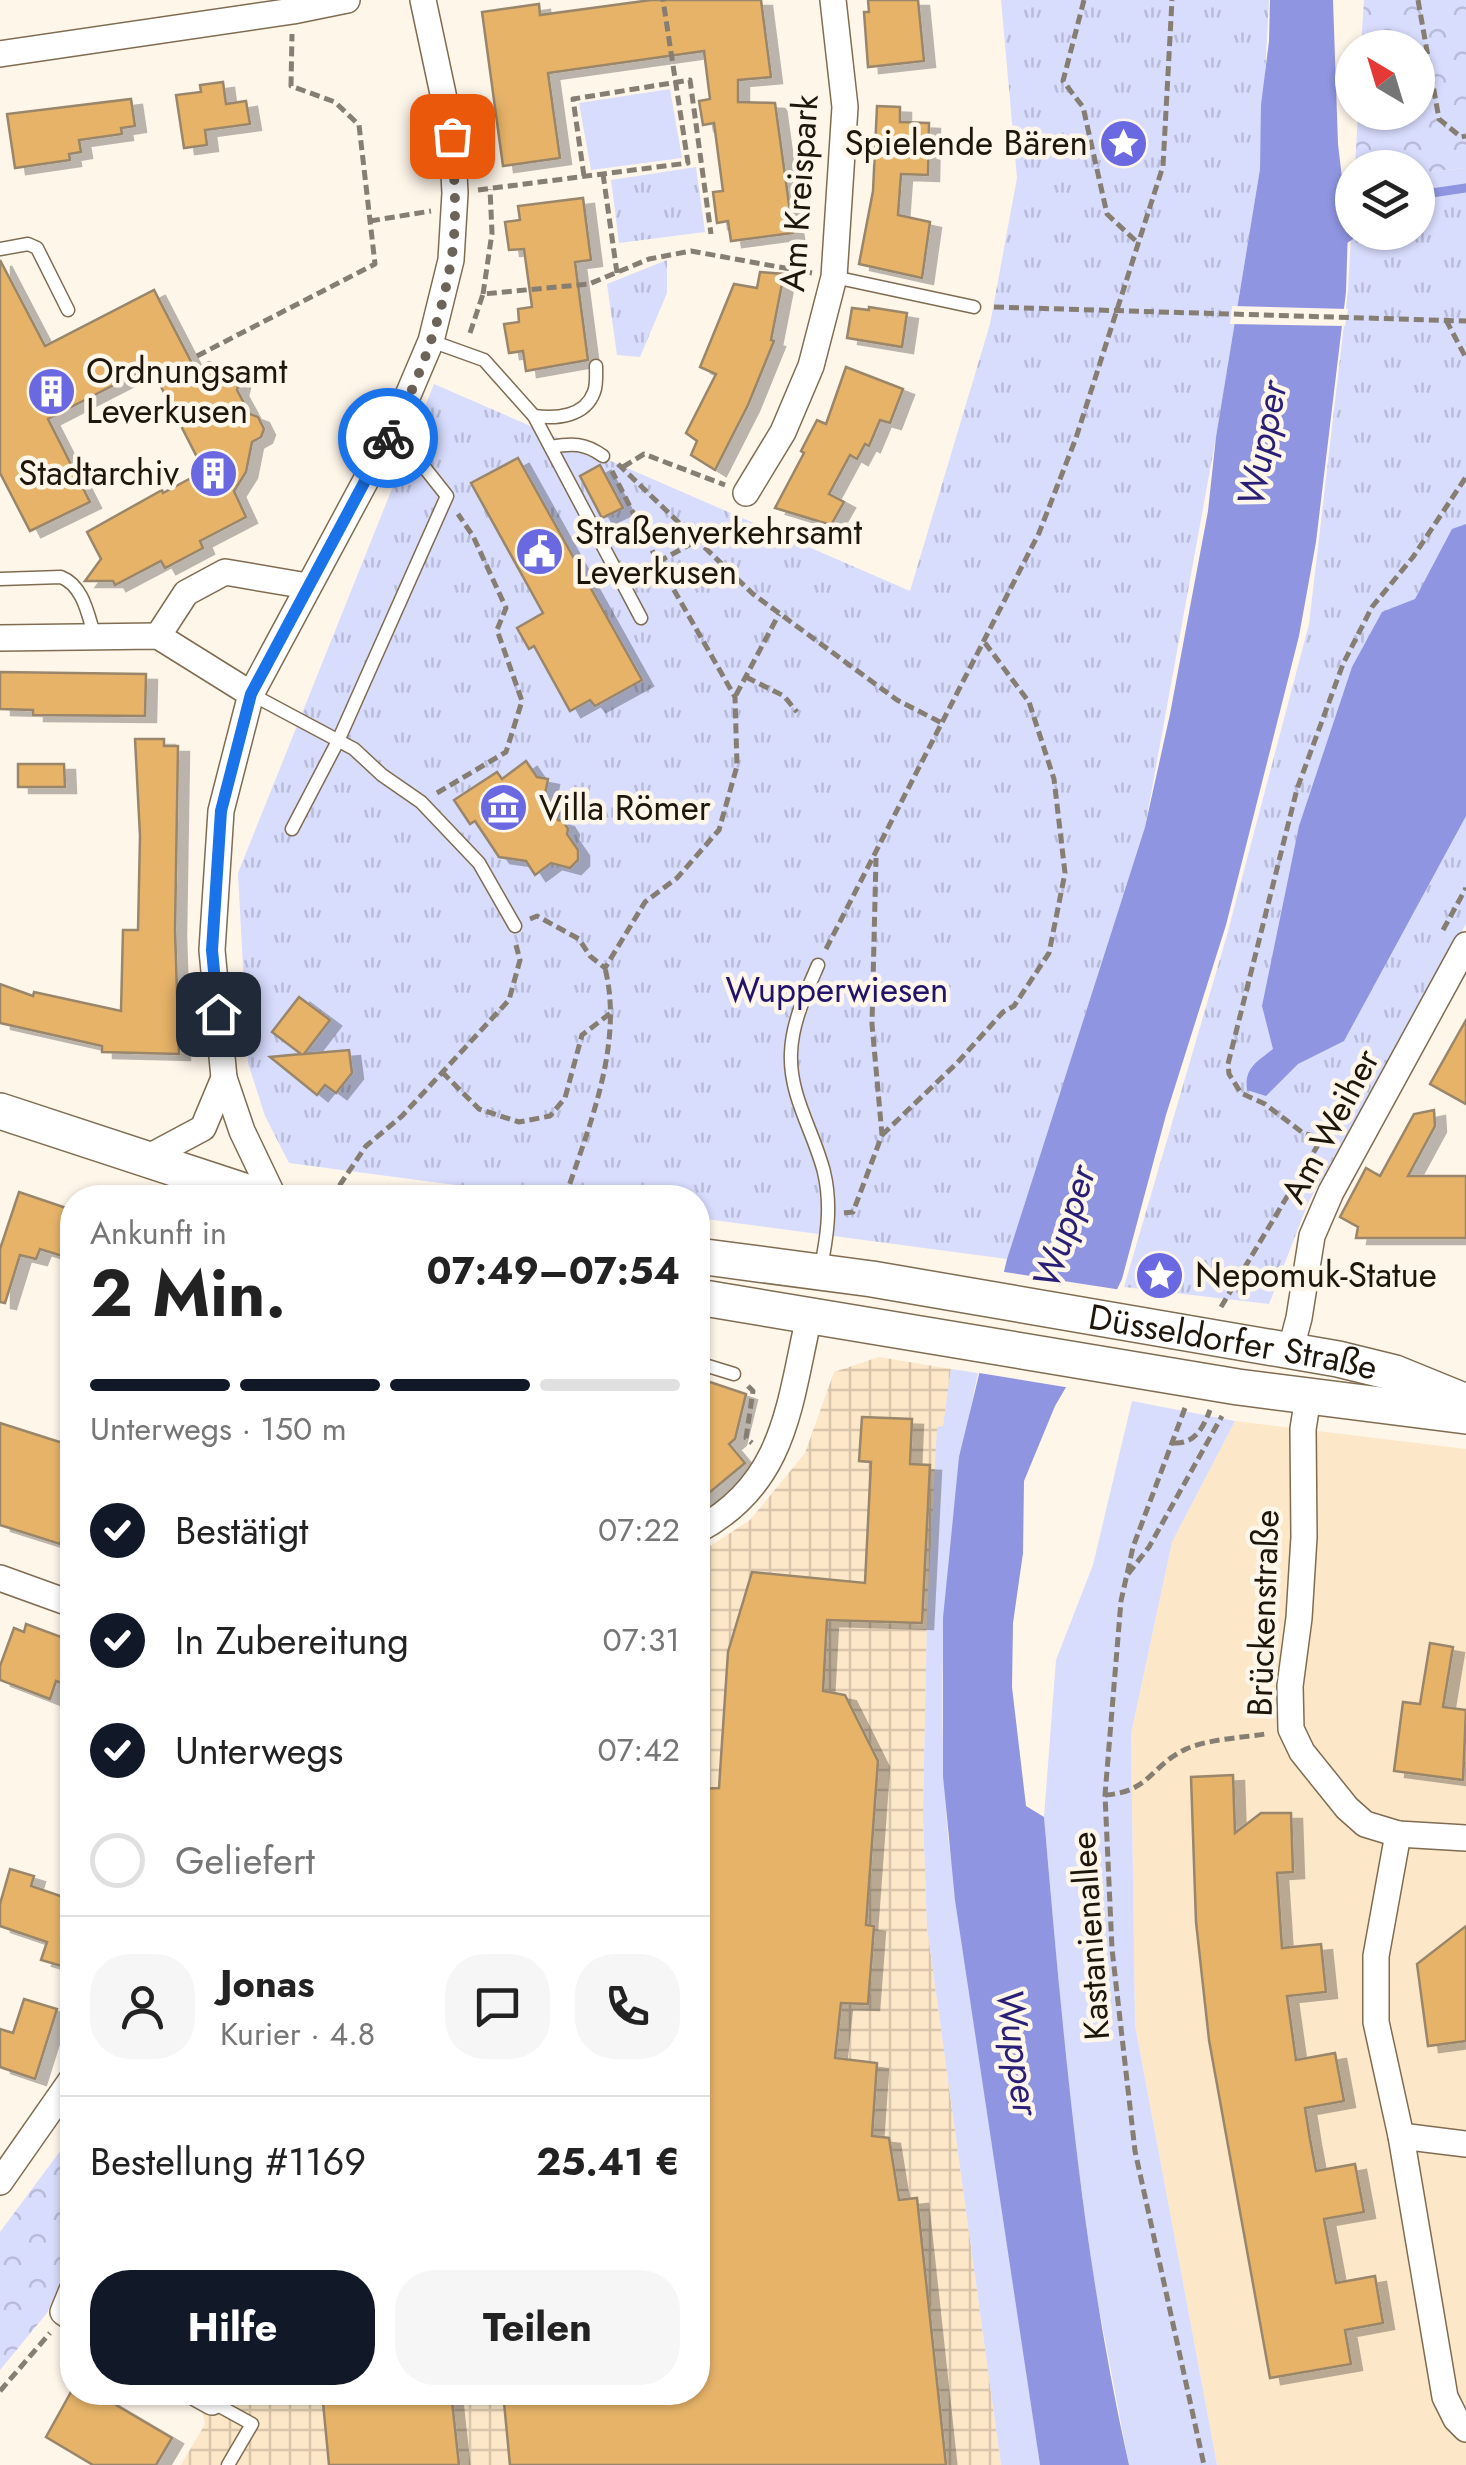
<!DOCTYPE html>
<html lang="de">
<meta charset="utf-8">
<style>
body{margin:0;font-family:Jost,sans-serif;background:#f6f6f6;color:#222;height:100vh;display:flex;flex-direction:column;font-size:38px;white-space:nowrap}
*{box-sizing:border-box;margin:0}
p{font-size:32px;color:#767676}
.icon{flex:none;width:55px;height:55px;fill:none;stroke:currentColor;stroke-width:2;stroke-linecap:round;stroke-linejoin:round}
.map{position:relative;flex:1;overflow:hidden}
.details{position:absolute;left:60px;top:1185px;width:650px;height:1220px;display:flex;flex-direction:column;background:#fff;border-radius:40px;box-shadow:0 2px 8px #0004}
.details>*{flex:none}
.needle{width:65px;rotate:322deg}
.fabs{position:absolute;left:1335px;top:30px;display:grid;gap:20px}
.fabs a{display:grid;place-items:center;width:100px;height:100px;border-radius:50%;background:#fff;box-shadow:0 2px 8px #0004;font-size:50px}
.pin{position:absolute;display:grid;place-items:center;width:85px;height:85px;color:#fff;margin:-42px;border-radius:20px;box-shadow:0 5px 15px #0006}
.courier{position:absolute;display:grid;place-items:center;width:100px;height:100px;margin:-50px;border:8px solid #1a73e8;border-radius:50%;background:#fff;color:#222;box-shadow:0 2px 12px #0007}
.head em{font-style:normal;font-weight:700}
.head div{display:flex;flex-direction:column-reverse}
.head{display:flex;align-items:center;justify-content:space-between;height:170px;padding:0 30px}
h1{font-size:65px;font-weight:700;line-height:75px}
.bar{display:grid;grid-template-columns:repeat(4,1fr);gap:15px 10px;align-content:center;height:120px;padding:0 30px}
.bar i{height:12px;border-radius:8px;background:#e0e0e0}
.bar .active{background:#111827}
.bar p{grid-column:span 4}
.line{display:flex;align-items:center;gap:25px;padding:0 30px;border-top:2px solid #e0e0e0}
.line div{flex:1}
.round{display:grid;place-items:center;flex:none;width:105px;height:105px;border-radius:40px;background:#f6f6f6}
ol{padding:0 30px;list-style:none}
li{display:flex;align-items:center;gap:30px;height:110px}
li p{margin-inline-start:auto}
li .icon{padding:10px;border-radius:50%;background:#111827;color:#fff;stroke-width:4}
li:last-child{color:#767676}
li i{width:55px;height:55px;border:5px solid #e0e0e0;border-radius:50%}
.action{display:flex;gap:20px;margin-top:auto;padding:20px 30px}
.action a{flex:1;height:115px;border-radius:40px;background:#111827;color:#fff;font-size:40px;font-weight:700;line-height:115px;text-align:center}
.action a+a{background:#f6f6f6;color:#222}
.map>svg:first-child{display:block}
.built{fill:#fce7c9}
.industrial{fill:url(#industrial-grid)}
.green{fill:#d8dcfd}
.forest{fill:url(#forest-crowns)}
.park{fill:url(#park-tufts)}
.water{fill:#8f95e0}
.pier{fill:#fff6ea}
.lines{fill:none;stroke-linecap:round;stroke-linejoin:round}
.stream{stroke:#8f95e0;stroke-width:9}
.building{fill:#e6b369;stroke:#9a866a;stroke-width:2.5;filter:url(#shadow)}
.service-casing{stroke:#7f6c51;stroke-width:15}
.minor-casing{stroke:#7f6c51;stroke-width:28}
.secondary-casing{stroke:#7f6c51;stroke-width:38}
.path{stroke:#867e72;stroke-width:5;stroke-dasharray:10 5;stroke-linecap:butt}
.service{stroke:#fff;stroke-width:12}
.minor{stroke:#fff;stroke-width:25}
.secondary{stroke:#fff;stroke-width:35}
.done{stroke:#6d6459;stroke-width:10;stroke-dasharray:0 18}
.route{stroke:#1a73e8;stroke-width:12}
.labels{text-anchor:middle;stroke-width:9;stroke-linejoin:round;paint-order:stroke}
.poi-label{font-size:35px;fill:#1e160b;stroke:#fff6ea;text-anchor:start}
.street-label{font-size:35px;fill:#1e160b;stroke:#fff6ea}
.park-label{font-size:35px;fill:#22136a;stroke:#fff6ea}
.water-label{font-size:38px;font-style:italic;fill:#291f76;stroke:#fff6ea}
</style>
<div class="map">
<svg width="1466" height="2465" viewBox="0 0 1466 2465">
<defs>
<pattern id="industrial-grid" width="8" height="8" patternUnits="userSpaceOnUse" patternTransform="scale(2.5)"><rect width="8" height="8" fill="#fce7c9"/><path d="M0 4h8M4 0v8" fill="none" stroke="#d8c5ab"/></pattern>
<pattern id="forest-crowns" width="20" height="18" patternUnits="userSpaceOnUse" patternTransform="scale(2.5)"><rect width="20" height="18" fill="#d8dcfd"/><path d="M2 6a3 3 0 1 1 6 0M12 15a3 3 0 1 1 6 0" fill="none" stroke="#b9bcd8"/></pattern>
<pattern id="park-tufts" width="24" height="20" patternUnits="userSpaceOnUse" patternTransform="scale(2.5)"><rect width="24" height="20" fill="#d8dcfd"/><path d="M3 7l-1-3M5 7V3M7 7l1-3M15 17l-1-3M17 17v-4M19 17l1-3" fill="none" stroke="#b9bcd8"/></pattern>
<filter id="shadow"><feDropShadow dx="11" dy="6" stdDeviation="0" flood-color="#0004"/></filter>
</defs>
<rect width="100%" height="100%" fill="#fff6ea"/>
<!-- built -->
<polygon class="built" points="1235,1421 1466,1449 1466,2465 1217,2465 1135,2025 1131,1734 1172,1542"/>
<!-- industrial -->
<polygon class="industrial" points="879,1357 951,1369 943,1427 938,1427 927,1617 923,1815 927,1927 1001,2465 181,2465 205,2424 198,2393 698,2392 698,1554 750,1520 805,1453 834,1372"/>
<!-- green -->
<g class="green">
<polygon points="670,89 682,158 591,170 579,103"/>
<path d="M951,1369L978,1373C944,1526 935,1680 948,1837L1040,2465H1001L927,1927L923,1815L927,1617L937,1427L943,1426Z"/>
<polygon points="1132,1401 1235,1421 1172,1542 1131,1734 1135,2025 1217,2465 1129,2465 1094,2282 1068,2089 1044,1817 1056,1660 1093,1565"/>
</g>
<!-- forest -->
<g class="forest">
<polygon points="1364,0 1466,0 1466,168 1418,173 1418,168 1355,167 1358,113 1418,112 1418,48 1361,47"/>
<polygon points="72,2135 72,2255 47,2313 0,2370 0,2232"/>
</g>
<!-- park -->
<g class="park">
<polygon points="1001,0 1269,0 1260,169 1216,437 1145,827 1007,1259 698,1218 698,1198 545,1197 289,1163 265,1116 248,1063 238,873 434,384 910,591 990,324 1017,178"/>
<polygon points="696,167 705,232 619,243 611,180"/>
<polygon points="1466,168 1466,924 1308,1203 1269,1304 1124,1287 1227,935 1309,624 1348,290 1352,217 1352,232 1418,232 1418,173"/>
<polygon points="667,260 667,293 640,357 617,355 607,284"/>
</g>
<!-- water -->
<g class="water">
<path d="M1270,0H1333L1338,144L1348,229L1346,292L1316,542L1299,636L1226,925L1166,1115L1122,1279L1090,1346L1055,1406L1024,1481L1023,1553L1013,1623L1012,1687L1026,1806L1044,1817C1063,2034 1081,2252 1129,2465H1040L955,1900L943,1776V1618L959,1457L1007,1259L1145,827L1170,714L1208,511L1216,437L1260,169L1261,105L1269,41Z"/>
<path d="M1466,524V816L1344,1041L1298,1064L1266,1096L1247,1090C1244,1068 1257,1062 1273,1049L1262,1006L1299,826L1352,667L1382,612L1415,599L1452,529Z"/>
</g>
<!-- pier -->
<g class="pier">
<polygon points="1232,306 1348,309 1345,326 1230,324"/>
<polygon points="998,1271 1122,1290 1071,1388 973,1372"/>
</g>
<g class="lines">
<!-- stream -->
<g class="stream">
<polyline points="1418,195 1466,188"/>
<polyline points="1337,244 1356,232"/>
</g>
</g>
<!-- building -->
<g class="building">
<polygon points="651,0 761,0 771,77 738,80 738,102 775,103 793,233 731,241 728,221 717,223 713,192 723,191 714,123 703,125 699,101 710,99 704,51 548,73 560,158 503,166 482,12 539,4 540,15"/>
<polygon points="868,0 918,0 924,61 868,67 864,12 869,12"/>
<polygon points="223,82 226,104 246,101 250,124 205,130 207,145 184,148 176,95 201,92 200,85"/>
<polygon points="131,99 135,126 121,128 122,134 79,140 81,152 69,154 70,160 15,168 7,114"/>
<polygon points="877,106 900,107 900,122 929,123 928,175 901,174 898,215 930,222 922,278 859,264 873,191"/>
<polygon points="583,198 591,260 575,262 588,360 526,371 523,351 509,353 504,324 519,322 518,309 532,307 524,249 509,250 505,222 520,220 518,206"/>
<polygon points="0,260 45,346 154,290 195,369 209,362 234,371 239,382 237,390 250,414 258,417 264,429 261,437 252,442 246,472 234,491 246,517 200,541 203,548 165,568 161,561 115,585 113,581 85,581 101,559 87,532 162,490 163,493 204,471 156,377 153,379 147,368 48,419 90,502 30,531 0,473"/>
<polygon points="760,272 784,274 771,340 774,341 748,405 715,470 691,455 697,441 686,433 716,374 700,367 734,284 757,288"/>
<polygon points="869,307 907,313 902,347 847,338 852,308 869,310"/>
<polygon points="846,367 903,389 890,423 880,420 869,446 865,444 857,459 850,455 829,494 844,502 831,525 775,508 804,453 801,451 817,420 826,424"/>
<polygon points="518,458 642,680 595,706 590,700 570,711 534,646 529,649 517,628 543,613 471,483"/>
<polygon points="600,465 623,508 602,518 580,476"/>
<polygon points="0,672 146,674 145,716 33,715 33,710 0,709"/>
<polygon points="135,739 164,739 164,746 178,746 175,930 179,1054 102,1052 102,1046 0,1023 0,984 33,996 34,992 121,1011 123,930 138,930 140,836"/>
<polygon points="526,761 537,777 548,779 544,800 558,820 563,821 568,829 567,834 578,850 578,860 570,868 551,863 535,875 526,861 499,857 475,821 470,824 454,800 497,772 502,779"/>
<polygon points="18,764 64,764 65,787 18,787"/>
<polygon points="299,997 330,1020 304,1054 349,1050 352,1073 336,1093 325,1085 317,1095 270,1057 301,1054 272,1032"/>
<polygon points="1466,1020 1466,1104 1430,1084"/>
<polygon points="1434,1110 1435,1126 1408,1176 1466,1176 1466,1238 1356,1238 1358,1227 1340,1217 1366,1168 1380,1176 1414,1114"/>
<polygon points="19,1192 72,1210 72,1259 40,1249 36,1259 20,1255 5,1303 0,1302 0,1249"/>
<polygon points="698,1378 746,1394 735,1439 729,1444 745,1463 698,1502"/>
<polygon points="862,1417 912,1419 910,1464 930,1465 922,1623 827,1620 823,1691 845,1695 878,1761 866,1925 874,1926 868,2004 841,2003 835,2058 877,2063 872,2136 889,2138 899,2200 917,2198 946,2465 510,2465 503,2392 698,2392 698,1789 719,1788 728,1652 752,1572 865,1583 871,1462 859,1461"/>
<polygon points="0,1423 72,1446 72,1503 60,1544 0,1525"/>
<polygon points="26,1624 72,1641 72,1687 56,1681 50,1699 0,1680 0,1666 14,1628 24,1632"/>
<polygon points="1430,1643 1453,1647 1443,1707 1466,1710 1463,1780 1394,1771 1403,1702 1420,1704"/>
<polygon points="1233,1775 1235,1833 1261,1813 1291,1813 1293,1872 1277,1873 1282,1948 1321,1944 1326,1992 1287,1996 1296,2060 1335,2053 1344,2101 1305,2108 1310,2139 1316,2171 1355,2164 1364,2212 1324,2219 1336,2283 1375,2276 1383,2323 1345,2330 1351,2364 1270,2378 1209,2040 1196,1922 1191,1777"/>
<polygon points="10,1869 34,1876 31,1886 72,1900 72,1969 41,1960 47,1942 0,1926 0,1904"/>
<polygon points="1466,1926 1466,2041 1428,2046 1417,1964"/>
<polygon points="24,1999 57,2009 35,2079 0,2067 0,2029 13,2033"/>
<polygon points="71,2392 94,2392 172,2438 156,2465 93,2465 46,2437"/>
<polygon points="322,2392 451,2392 459,2465 329,2465"/>
</g>
<g class="lines">
<defs>
<g id="service">
<polyline points="0,249 28,244 37,248 68,310"/>
<polyline points="834,277 974,307"/>
<polyline points="431,341 484,360 534,416 641,618"/>
<path d="M534,416C556,419 585,417 594,392C597,385 596,373 596,366"/>
<path d="M551,447C572,443 585,443 603,456"/>
<path d="M0,579L61,577C84,586 88,616 95,637"/>
<polyline points="251,694 354,749 382,775 421,802 479,863 515,926"/>
<polyline points="292,829 338,741 447,496 394,429"/>
<path d="M818,965C806,993 792,1022 791,1053C789,1096 814,1132 824,1172C832,1206 827,1238 820,1272"/>
<polyline points="698,1363 734,1374"/>
<polyline points="212,2402 252,2424 228,2465"/>
</g>
<g id="minor">
<polyline points="0,54 293,11 347,0"/>
<polyline points="746,493 783,432 811,366 834,277 845,107 833,0"/>
<polyline points="158,636 186,593 225,572 307,586"/>
<polyline points="0,638 158,636 251,694"/>
<polyline points="145,1159 203,1128 224,1078"/>
<polyline points="274,1198 242,1131 224,1078 212,950 221,811 251,694 394,428 431,341 451,260 455,193 452,136 423,0"/>
<polyline points="1290,1352 1299,1318 1312,1236 1331,1192 1466,945"/>
<polyline points="1308,1397 1303,1429 1304,1537 1299,1618 1290,1686 1291,1729 1302,1752 1347,1808 1365,1824 1398,1834 1376,1956 1376,2022 1401,2136 1445,2397 1456,2419 1466,2429"/>
<path d="M698,1530C786,1483 789,1404 809,1317"/>
<polyline points="0,1578 72,1604"/>
<polyline points="1398,1834 1466,1838"/>
<polyline points="1401,2136 1466,2144"/>
<polyline points="0,2182 72,2079"/>
<polyline points="72,2290 63,2312 72,2318"/>
<polyline points="194,2392 212,2402"/>
</g>
<g id="secondary">
<polyline points="0,1111 265,1198"/>
<path id="s1" d="M698,1256L872,1279L1338,1359L1395,1373L1466,1402"/>
<polyline points="698,1297 1238,1387 1466,1416"/>
</g>
</defs>
<!-- service casing -->
<use href="#service" class="service-casing"/>
<!-- minor casing -->
<use href="#minor" class="minor-casing"/>
<!-- secondary casing -->
<use href="#secondary" class="secondary-casing"/>
<!-- path -->
<g class="path">
<polyline points="1084,0 1063,81 1083,107 1107,214 1138,243"/>
<polyline points="1418,0 1439,119 1461,137 1466,136"/>
<polyline points="603,174 617,273"/>
<polyline points="584,176 573,99 690,80 711,234"/>
<polyline points="478,190 688,163 663,0"/>
<polyline points="370,221 431,211"/>
<polyline points="483,294 492,233 490,189"/>
<polyline points="994,307 1466,321"/>
<polyline points="1446,320 1466,358"/>
<polyline points="470,333 483,294 589,284 649,259 691,251 812,273"/>
<polyline points="197,356 375,264 359,125 335,102 291,86 292,34"/>
<polyline points="618,464 753,594 897,700 942,723"/>
<polyline points="623,467 644,454 725,485"/>
<polyline points="658,562 698,540"/>
<polyline points="746,677 784,696 797,712"/>
<polyline points="736,695 779,614"/>
<polyline points="437,793 506,752 522,701 497,630 506,608 473,536 458,514"/>
<polyline points="530,919 537,916 579,939 590,956 605,968 645,902 677,878 719,830 737,766 735,697 658,562 612,471"/>
<polyline points="1443,930 1466,888"/>
<polyline points="826,949 1039,533 1076,438 1163,166 1172,0"/>
<polyline points="442,1072 479,1109 519,1122 550,1116 565,1098 582,1035 612,1012"/>
<polyline points="882,1135 957,1063 1003,1012 1014,1006 1049,953 1065,873 1054,779 1029,702 985,643"/>
<polyline points="1330,1141 1303,1133 1265,1104 1241,1093 1229,1074 1228,1064 1297,789 1343,664 1372,607 1413,557 1466,477"/>
<polyline points="331,1198 366,1146 402,1116 509,1000 520,960 516,945"/>
<path d="M565,1198C589,1126 624,1044 605,968"/>
<polyline points="844,1213 853,1212 882,1135 872,1024 876,858"/>
<polyline points="1221,1307 1321,1140 1344,1110"/>
<polyline points="748,1386 753,1391 746,1438 752,1443"/>
<polyline points="1185,1408 1133,1547 1121,1601 1105,1795 1112,1949 1135,2151 1204,2465"/>
<path d="M1174,1443C1195,1444 1203,1428 1210,1410"/>
<polyline points="1128,1574 1149,1547 1222,1416"/>
<path d="M1105,1795C1150,1792 1150,1766 1186,1749C1209,1739 1240,1738 1265,1734"/>
<polyline points="0,2391 50,2333"/>
</g>
<!-- service -->
<use href="#service" class="service"/>
<!-- minor -->
<use href="#minor" class="minor"/>
<!-- secondary -->
<use href="#secondary" class="secondary"/>
</g>
<g class="lines">
<!-- done -->
<path class="done" d="M388,438C418,384 441,322 451,261C458,221 454,177 452,136"/>
<!-- route -->
<polyline class="route" points="218,1014 212,950 221,811 251,694 388,438"/>
</g>
<!-- icons -->
<defs>
<symbol id="sight-disc" viewBox="-11 -11 22 22"><circle r="9.5" fill="#6b69e2" stroke="#fff6ea"/><path d="M0-6L1.8-2.2L6-1.7L2.9 1.2L3.7 5.4L0 3.3L-3.7 5.4L-2.9 1.2L-6-1.7L-1.8-2.2Z" fill="#fff"/></symbol>
<symbol id="building-disc" viewBox="-11 -11 22 22"><circle r="9.5" fill="#6b69e2" stroke="#fff6ea"/><path d="M-4-6H4V6H1V3H-1V6H-4ZM-2.5-4.3h1.7v1.8h-1.7ZM.8-4.3h1.7v1.8H.8ZM-2.5-1h1.7V.8h-1.7ZM.8-1h1.7V.8H.8Z" fill="#fff"/></symbol>
<symbol id="civic-disc" viewBox="-11 -11 22 22"><circle r="9.5" fill="#6b69e2" stroke="#fff6ea"/><path d="M-.6-6.5H3V-4.5H.6V-3L4-1V1h2V6H-6V1h2V-1L-.6-3ZM-1.2 2.5V6h2.4V2.5Z" fill="#fff"/></symbol>
<symbol id="museum-disc" viewBox="-11 -11 22 22"><circle r="9.5" fill="#6b69e2" stroke="#fff6ea"/><path d="M0-6L6-3V-2H-6V-3ZM-5-1h2V3h-2ZM-1-1h2V3h-2ZM3-1h2V3H3ZM-6 4H6V6H-6Z" fill="#fff"/></symbol>
</defs>
<g fill-rule="evenodd">
<use href="#sight-disc" x="1096" y="116" width="55" height="55"/>
<use href="#building-disc" x="24" y="364" width="55" height="55"/>
<use href="#building-disc" x="186" y="446" width="55" height="55"/>
<use href="#civic-disc" x="512" y="524" width="55" height="55"/>
<use href="#museum-disc" x="476" y="780" width="55" height="55"/>
<use href="#sight-disc" x="1132" y="1248" width="55" height="55"/>
</g>
<g class="labels">
<!-- poi labels -->
<g class="poi-label">
<text x="1088" y="155" text-anchor="end">Spielende Bären</text>
<text x="86" y="383">Ordnungsamt<tspan x="86" dy="40">Leverkusen</tspan></text>
<text x="179" y="485" text-anchor="end">Stadtarchiv</text>
<text x="575" y="544">Straßenverkehrsamt<tspan x="575" dy="40">Leverkusen</tspan></text>
<text x="539" y="820">Villa Römer</text>
<text x="1195" y="1287">Nepomuk-Statue</text>
</g>
<!-- street labels -->
<g class="street-label">
<text transform="translate(799 193) rotate(-86)" y="12">Am Kreispark</text>
<text transform="translate(1330 1126) rotate(-62)" y="12">Am Weiher</text>
<text dy="12" stroke="none"><textPath href="#s1" startOffset="542">Düsseldorfer Straße</textPath></text>
<text transform="translate(1263 1613) rotate(-88)" y="12">Brückenstraße</text>
<text transform="translate(1090 1936) rotate(-94)" y="12">Kastanienallee</text>
</g>
<!-- park labels -->
<g class="park-label">
<text x="837" y="1002">Wupperwiesen</text>
</g>
<!-- water labels -->
<g class="water-label">
<text transform="translate(1262 444) rotate(-79)" y="13">Wupper</text>
<text transform="translate(1064 1227) rotate(-72)" y="13">Wupper</text>
<text transform="translate(1018 2052) rotate(82)" y="13">Wupper</text>
</g>
</g>
</svg>
<div class="fabs">
<a><svg class="needle" viewBox="-14 -14 28 28"><path d="M0-13l5 13h-10z" fill="#e53935"/><path d="M0 13l5-13h-10z" fill="#767676"/></svg></a>
<a><svg class="icon" aria-label="layers" viewBox="0 0 24 24"><path d="M12 4l9 5-9 5-9-5zM3 14l9 5 9-5"/></svg></a>
</div>
<div class="pin" style="left:452px;top:136px;background:#ea580c"><svg class="icon" aria-label="bag" viewBox="0 0 24 24"><path d="M5 8h14l-1 12H6zM9 8a3 3 0 0 1 6 0"/></svg></div>
<div class="pin" style="left:218px;top:1014px;background:#1f2937"><svg class="icon" aria-label="home" viewBox="0 0 24 24"><path d="M3 11l9-7 9 7M6 9v11h12V9"/></svg></div>
<div class="courier" style="left:388px;top:438px"><svg class="icon" aria-label="bike" viewBox="0 0 24 24"><circle cx="6" cy="16" r="4"/><circle cx="18" cy="16" r="4"/><path d="M6 16l4-8h5l3 8M10 8l3 8H6M13 5h3"/></svg></div>
<section class="details">
<div class="head"><div><h1>2 Min.</h1><p>Ankunft in</p></div><em>07:49–07:54</em></div>
<div class="bar"><i class="active"></i><i class="active"></i><i class="active"></i><i></i><p>Unterwegs · 150 m</p></div>
<ol>
<li><svg class="icon" aria-label="check" viewBox="0 0 24 24"><path d="M5 12l5 5 9-10"/></svg>Bestätigt<p>07:22</p></li>
<li><svg class="icon" aria-label="check" viewBox="0 0 24 24"><path d="M5 12l5 5 9-10"/></svg>In Zubereitung<p>07:31</p></li>
<li><svg class="icon" aria-label="check" viewBox="0 0 24 24"><path d="M5 12l5 5 9-10"/></svg>Unterwegs<p>07:42</p></li>
<li><i></i>Geliefert</li>
</ol>
<div class="line" style="height:180px"><a class="round"><svg class="icon" aria-label="person" viewBox="0 0 24 24"><circle cx="12" cy="8" r="4"/><path d="M4 21q1-7 8-7t8 7"/></svg></a><div><b>Jonas</b><p>Kurier · 4.8</p></div><a class="round"><svg class="icon" aria-label="chat" viewBox="0 0 24 24"><path d="M4 5h16v11H9l-5 4z"/></svg></a><a class="round"><svg class="icon" aria-label="phone" viewBox="0 0 24 24"><path d="M5 4h4l2 5-3 2q2 4 5 5l2-3 5 2v4C11 20 4 13 5 4z"/></svg></a></div>
<div class="line" style="height:130px"><div>Bestellung #1169</div><b>25.41 €</b></div>
<div class="action"><a>Hilfe</a><a>Teilen</a></div>
</section>
</div>
